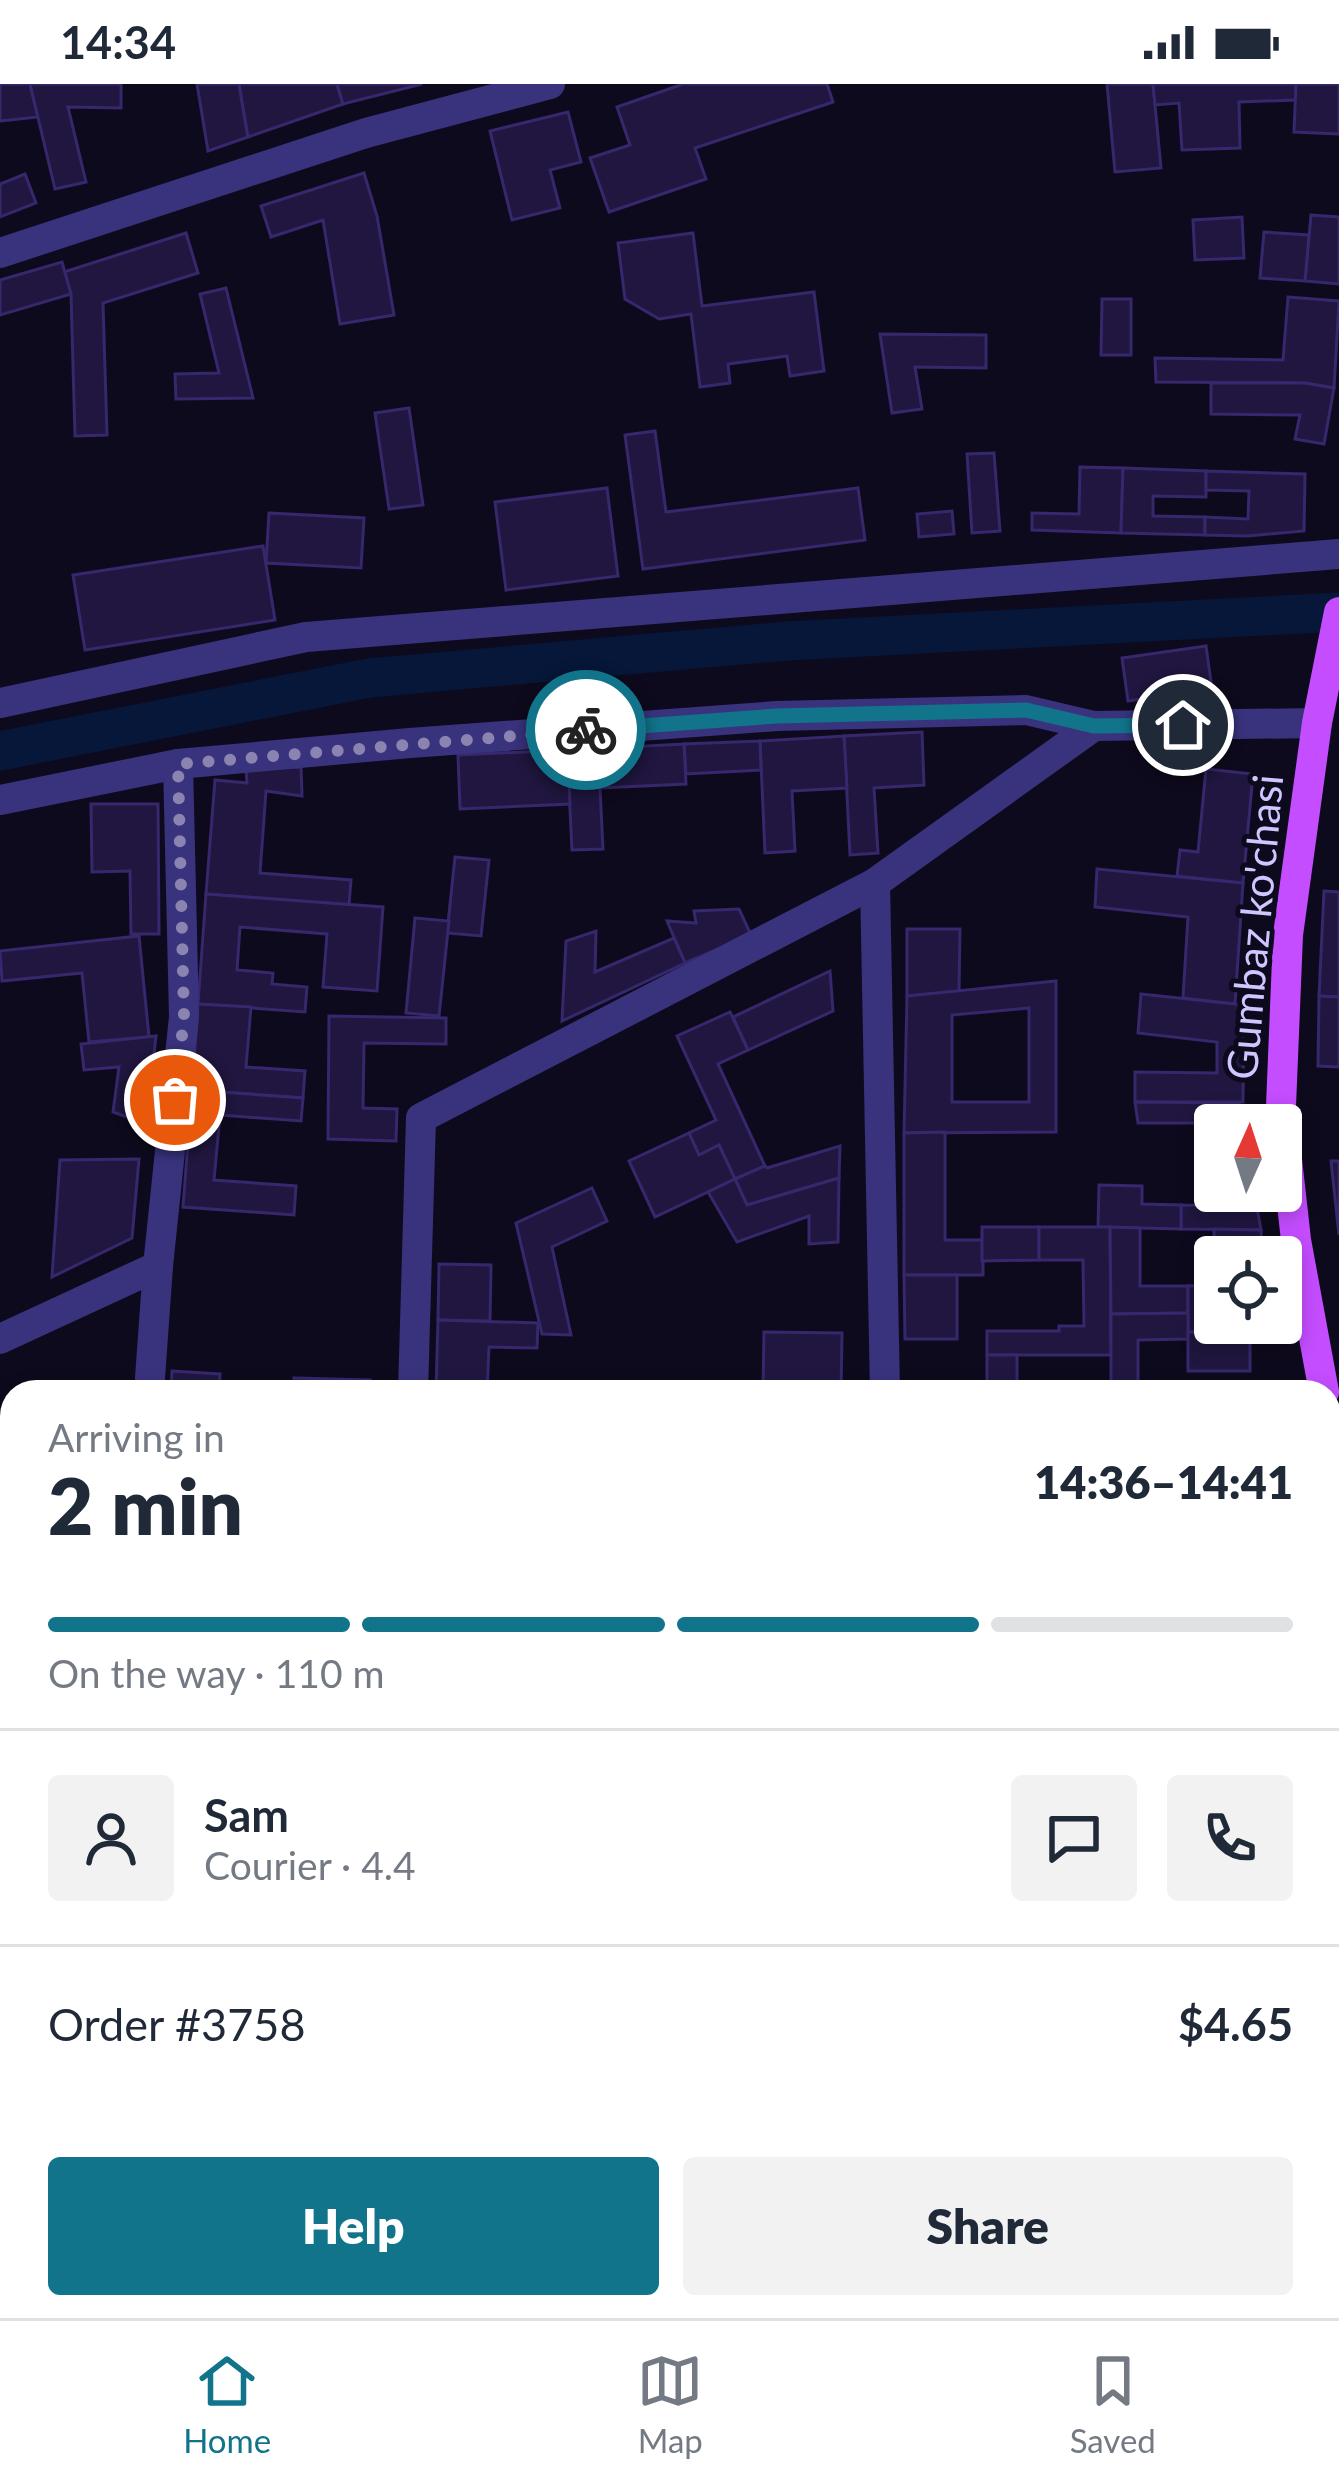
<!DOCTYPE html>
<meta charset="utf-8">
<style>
body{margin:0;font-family:Lato,sans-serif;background:#f2f2f3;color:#1f2937;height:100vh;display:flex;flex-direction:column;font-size:45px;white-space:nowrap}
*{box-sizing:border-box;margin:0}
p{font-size:39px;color:#747a83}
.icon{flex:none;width:66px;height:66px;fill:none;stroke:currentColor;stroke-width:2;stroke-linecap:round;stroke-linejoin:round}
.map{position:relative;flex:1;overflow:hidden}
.details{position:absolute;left:0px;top:1296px;width:1341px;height:939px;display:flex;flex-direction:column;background:#fff;border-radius:36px 36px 0 0;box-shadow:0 6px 18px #0003}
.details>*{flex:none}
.needle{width:78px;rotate:3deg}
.tools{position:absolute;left:1194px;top:1020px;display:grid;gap:24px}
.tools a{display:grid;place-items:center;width:108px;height:108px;border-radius:12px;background:#fff;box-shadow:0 6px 18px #0003;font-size:60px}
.pin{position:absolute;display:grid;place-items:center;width:102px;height:102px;color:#fff;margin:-51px;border:6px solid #fff;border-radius:50%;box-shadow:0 3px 12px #0007}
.courier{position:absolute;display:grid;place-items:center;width:120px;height:120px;margin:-60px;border:9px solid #11748b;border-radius:50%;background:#fff;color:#222;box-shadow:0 3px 15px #0007}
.summary em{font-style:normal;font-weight:800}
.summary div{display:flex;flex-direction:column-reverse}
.summary{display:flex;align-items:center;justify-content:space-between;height:204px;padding:0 48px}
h1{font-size:78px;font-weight:800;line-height:90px}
.bar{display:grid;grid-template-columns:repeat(4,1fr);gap:18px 12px;align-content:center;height:144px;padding:0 48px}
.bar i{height:15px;border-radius:9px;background:#e0e1e3}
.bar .on{background:#11748b}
.bar p{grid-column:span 4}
.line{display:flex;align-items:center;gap:30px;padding:0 48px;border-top:3px solid #e0e1e3}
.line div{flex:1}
.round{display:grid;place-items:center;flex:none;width:126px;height:126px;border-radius:12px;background:#f2f2f3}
.button{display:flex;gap:24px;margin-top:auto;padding:24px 48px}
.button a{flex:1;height:138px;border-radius:12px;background:#11748b;color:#fff;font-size:48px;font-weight:800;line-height:138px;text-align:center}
.button a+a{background:#f2f2f3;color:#1f2937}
.status{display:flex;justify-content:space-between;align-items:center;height:84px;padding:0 60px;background:#fff;direction:ltr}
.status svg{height:33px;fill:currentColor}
.tab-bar{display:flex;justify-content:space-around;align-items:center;height:168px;border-top:3px solid #e0e1e3;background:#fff;font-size:33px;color:#747a83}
.tab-bar a{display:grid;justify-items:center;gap:6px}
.tab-bar .on{color:#11748b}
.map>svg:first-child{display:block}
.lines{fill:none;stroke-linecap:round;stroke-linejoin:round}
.canal{stroke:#06173a;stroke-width:39}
.building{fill:#20163f;stroke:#37276c;stroke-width:3;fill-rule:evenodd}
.minor{stroke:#39337e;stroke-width:30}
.major{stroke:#c44dff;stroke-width:30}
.done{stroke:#8b84b0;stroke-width:12;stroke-dasharray:0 21.6}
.route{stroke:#11748b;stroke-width:15}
.labels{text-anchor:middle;stroke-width:10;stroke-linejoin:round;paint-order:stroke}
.street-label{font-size:42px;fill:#cfc6ff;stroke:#0e0a1d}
</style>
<div class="status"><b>14:34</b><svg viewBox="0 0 49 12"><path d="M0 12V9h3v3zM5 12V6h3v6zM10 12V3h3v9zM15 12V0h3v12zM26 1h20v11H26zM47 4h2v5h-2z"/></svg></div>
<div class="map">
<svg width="1339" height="2234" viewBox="0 0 1339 2234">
<rect width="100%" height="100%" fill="#0e0a1d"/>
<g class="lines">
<!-- canal -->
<polyline class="canal" points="0,667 369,594 787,557 1339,528"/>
</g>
<!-- building -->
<g class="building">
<polygon points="0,0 30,0 38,33 0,37"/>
<polygon points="30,0 121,0 121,24 68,23 86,98 55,105"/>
<polygon points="197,0 239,0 248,53 208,67"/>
<polygon points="239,0 337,0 343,20 248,53"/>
<polygon points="337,0 422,0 343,20"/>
<polygon points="683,0 827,0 833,18 695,64 706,95 609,128 590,74 630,61 617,23"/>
<polygon points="1107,0 1153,0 1161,84 1115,88"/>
<polygon points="1153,0 1296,0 1296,16 1239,18 1240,64 1182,66 1179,19 1155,21"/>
<polygon points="1296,0 1339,0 1339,50 1294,48"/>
<polygon points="568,28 581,78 550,86 560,124 512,136 490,47"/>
<polygon points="364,89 377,132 394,231 340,240 323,136 271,153 261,122"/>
<polygon points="25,90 36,119 0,133 0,100"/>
<polygon points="1311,131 1339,133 1339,200 1305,197"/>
<polygon points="1242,133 1244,174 1195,176 1193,136"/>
<polygon points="1264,148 1309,151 1305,197 1260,194"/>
<polygon points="186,149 198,189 103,219 107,351 75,352 71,210 64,188"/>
<polygon points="693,149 702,222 814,208 824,287 790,292 787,272 728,280 730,299 700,303 691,230 659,235 625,215 618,159"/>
<polygon points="62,178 71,210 0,231 0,196"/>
<polygon points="226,204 253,314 176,315 175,290 219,289 200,210"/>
<polygon points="1288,213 1339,217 1334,304 1305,299 1156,298 1155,274 1283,276"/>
<polygon points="1102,215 1131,215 1131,271 1101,271"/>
<polygon points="880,250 986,251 986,284 915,283 922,325 892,329"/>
<polygon points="1211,299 1305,299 1334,304 1324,360 1295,355 1300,331 1211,330"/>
<polygon points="409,324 423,421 389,425 375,329"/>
<polygon points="655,347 666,428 858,404 865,456 643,485 625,351"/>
<polygon points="994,369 1000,447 972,449 967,370"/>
<polygon points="1080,383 1123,384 1121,449 1032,446 1032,429 1079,430"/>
<polygon points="1123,384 1206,387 1206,413 1153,412 1153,432 1205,433 1205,451 1121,449"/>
<polygon points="1206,387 1305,390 1304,447 1248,452 1205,451 1205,433 1248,435 1249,407 1206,406"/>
<polygon points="607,404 618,492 506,506 495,418"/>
<polygon points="952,427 954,450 919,453 917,430"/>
<polygon points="269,429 364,434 361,484 266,479"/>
<polygon points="263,462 275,536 85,566 73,491"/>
<polygon points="1206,562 1212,605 1128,617 1122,574"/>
<polygon points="922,648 924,701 874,704 878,769 850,771 844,652"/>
<polygon points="844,652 847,704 792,707 795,767 765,769 760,657"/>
<polygon points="760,657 761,686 686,690 684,660"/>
<polygon points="684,660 686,700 600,704 603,765 572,766 567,666"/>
<polygon points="567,666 570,720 460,725 458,671"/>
<polygon points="301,683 302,712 266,707 260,789 351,796 349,821 206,810 215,696 247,699 246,685"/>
<polygon points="1206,685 1253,690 1243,799 1177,792 1180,766 1198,768"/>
<polygon points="91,720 158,720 159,850 131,850 130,787 92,788"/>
<polygon points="455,773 489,776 481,852 447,849"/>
<polygon points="1097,785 1243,799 1235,920 1183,914 1188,833 1095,823"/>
<polygon points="1324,807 1339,808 1339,913 1319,912"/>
<polygon points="206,810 383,823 377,907 323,903 327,850 240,843 237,886 273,889 272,900 307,903 305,928 198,920"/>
<polygon points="739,825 751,851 685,879 667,837 696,839 694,827"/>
<polygon points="415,834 449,837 439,932 406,929"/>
<polygon points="907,845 960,845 959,907 907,912"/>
<polygon points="596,847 595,888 674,854 685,879 562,937 566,857"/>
<polygon points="139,852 149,953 89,958 82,889 2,897 0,867"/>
<polygon points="830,887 833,927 748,966 733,933"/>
<path d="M1056,897V1048L904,1049L907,912ZM1029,924V1018H952V931Z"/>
<polygon points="1141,910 1244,921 1243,1018 1135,1018 1135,988 1217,989 1217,958 1138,949"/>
<polygon points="1319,912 1339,913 1339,983 1318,982"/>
<polygon points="198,920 251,923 246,983 305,987 303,1014 192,1006"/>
<polygon points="730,928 748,966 718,980 765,1082 735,1095 719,1061 699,1071 689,1049 716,1036 677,952"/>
<polygon points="329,932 446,934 446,960 364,959 363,1024 397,1025 396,1057 328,1055"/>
<polygon points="156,952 146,1040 113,1028 119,983 84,986 81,960"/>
<polygon points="192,1006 303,1014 301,1037 220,1031 214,1096 296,1102 294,1131 183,1123"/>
<polygon points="1135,1018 1239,1019 1243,1041 1215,1041 1215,1107 1254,1107 1261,1146 1181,1145 1181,1121 1216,1122 1204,1039 1138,1039"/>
<polygon points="945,1048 945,1156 983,1156 983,1191 904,1191 904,1049"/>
<polygon points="689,1049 699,1071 719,1061 735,1095 655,1133 629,1077"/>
<polygon points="840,1062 839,1094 747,1121 735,1095 765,1082 767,1084"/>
<polygon points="139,1075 132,1154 52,1193 60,1076"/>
<polygon points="1331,1077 1339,1077 1339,1151"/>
<polygon points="839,1094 838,1158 809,1160 809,1132 737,1158 708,1108 735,1095 747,1121"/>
<polygon points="1099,1101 1142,1102 1142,1120 1181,1121 1181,1145 1098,1143"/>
<polygon points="592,1104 607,1137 552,1163 571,1251 542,1250 516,1139"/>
<polygon points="982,1143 1039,1143 1039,1176 982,1177"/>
<polygon points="1039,1143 1110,1143 1111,1271 987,1271 987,1247 1059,1247 1059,1242 1084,1242 1083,1176 1039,1176"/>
<polygon points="1110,1143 1140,1144 1140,1202 1188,1202 1188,1229 1111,1230"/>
<polygon points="1214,1145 1261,1146 1262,1173 1215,1173 1215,1239 1264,1239 1264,1247 1188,1248 1188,1202 1215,1201"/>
<polygon points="439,1180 491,1181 490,1237 438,1236"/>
<polygon points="904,1191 957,1191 957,1255 905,1255"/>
<polygon points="1188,1229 1188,1255 1138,1256 1138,1308 1111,1308 1111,1230"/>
<polygon points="438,1236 538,1239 537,1264 489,1263 487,1308 436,1308"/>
<polygon points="1250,1247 1250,1287 1188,1287 1188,1248"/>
<polygon points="764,1248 842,1249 841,1308 763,1308"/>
<rect x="987" y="1271" width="30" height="37"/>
<polygon points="172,1287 220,1290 219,1308 171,1308"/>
<polygon points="294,1294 370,1296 370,1308 294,1308"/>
<polygon points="0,1358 12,1358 12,1382 0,1381"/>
<polygon points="0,1381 12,1382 12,1410 0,1410"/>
<polygon points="0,1464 12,1465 12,1490 0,1489"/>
<polygon points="1329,1512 1339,1583 1339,1595 1329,1596"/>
<polygon points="1339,1595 1339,1646 1329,1647 1329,1596"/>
<polygon points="0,1597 12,1598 12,1628 0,1627"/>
<polygon points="0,1712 12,1713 12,1758 0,1757"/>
<polygon points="0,1786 12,1787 12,1828 0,1828"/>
<rect x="0" y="1897" width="12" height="37"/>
<rect x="1329" y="1908" width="10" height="148"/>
<polygon points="12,2040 12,2122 1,2123 0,2041"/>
<rect x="1329" y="2081" width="10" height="57"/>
<polygon points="12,2137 12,2223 51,2223 53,2233 128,2233 128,2223 149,2223 149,2234 13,2234 2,2138"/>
<polygon points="1329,2207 1339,2207 1339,2234 1217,2234 1217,2223 1329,2223"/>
<rect x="149" y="2223" width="71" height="11"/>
<polygon points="291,2223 377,2223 376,2234 290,2234"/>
<rect x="429" y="2223" width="50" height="11"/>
<rect x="605" y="2223" width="26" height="11"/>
<rect x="781" y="2223" width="50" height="11"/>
<polygon points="897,2223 961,2223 960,2234 897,2234"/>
</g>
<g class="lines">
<!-- minor -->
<g class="minor">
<polyline points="0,169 366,49 550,0"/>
<polyline points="0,619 306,553 1339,470"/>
<polyline points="0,716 178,680 410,659 777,632 1026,626 1094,642 1317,639"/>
<polyline points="875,799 885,1308"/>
<polyline points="0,1255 158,1182 184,933 178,680"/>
<polyline points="149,1308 158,1182"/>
<polyline points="413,1308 421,1034 875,799 1094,642"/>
<polyline points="0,1864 12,1864"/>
<polyline points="1329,1876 1339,1876"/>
<polyline points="0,2226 1,2234"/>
<polyline points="396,2234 396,2223"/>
<polyline points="892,2234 892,2223"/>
</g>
<!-- major -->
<g class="major">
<polyline points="1324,1308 1296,1156 1281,1022 1288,851 1317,639 1339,528"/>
<polyline points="1329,1333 1339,1388"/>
</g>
</g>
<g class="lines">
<!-- done -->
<polyline class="done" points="175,1016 184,933 178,680 586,646"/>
<!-- route -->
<polyline class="route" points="586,646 777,632 1026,626 1094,642 1183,641"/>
</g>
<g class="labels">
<!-- street labels -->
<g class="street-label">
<text transform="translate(1255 843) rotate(-85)" y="15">Gumbaz ko'chasi</text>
</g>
</g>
</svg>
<div class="tools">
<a><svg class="needle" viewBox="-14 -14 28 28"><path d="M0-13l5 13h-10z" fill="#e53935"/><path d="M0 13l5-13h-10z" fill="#747a83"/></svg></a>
<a><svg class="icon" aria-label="locate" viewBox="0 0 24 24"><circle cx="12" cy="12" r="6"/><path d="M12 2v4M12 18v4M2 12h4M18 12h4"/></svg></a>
</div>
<div class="pin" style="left:175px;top:1016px;background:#ea580c"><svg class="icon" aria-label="bag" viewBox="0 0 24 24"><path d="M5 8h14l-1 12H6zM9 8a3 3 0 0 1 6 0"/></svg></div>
<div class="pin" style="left:1183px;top:641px;background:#1f2937"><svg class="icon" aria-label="home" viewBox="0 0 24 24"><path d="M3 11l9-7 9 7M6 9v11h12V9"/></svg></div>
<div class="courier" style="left:586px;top:646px"><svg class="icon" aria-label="bike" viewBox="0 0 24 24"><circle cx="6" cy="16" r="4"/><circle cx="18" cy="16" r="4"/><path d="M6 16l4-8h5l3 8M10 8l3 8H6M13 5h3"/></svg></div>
<section class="details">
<div class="summary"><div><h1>2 min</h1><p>Arriving in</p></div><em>14:36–14:41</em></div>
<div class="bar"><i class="on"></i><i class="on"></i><i class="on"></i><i></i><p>On the way · 110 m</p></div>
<div class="line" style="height:216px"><a class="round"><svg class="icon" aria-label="person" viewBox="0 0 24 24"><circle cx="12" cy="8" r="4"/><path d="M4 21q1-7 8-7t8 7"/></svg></a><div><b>Sam</b><p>Courier · 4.4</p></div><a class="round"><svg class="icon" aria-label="chat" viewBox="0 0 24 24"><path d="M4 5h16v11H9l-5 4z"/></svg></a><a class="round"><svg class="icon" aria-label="phone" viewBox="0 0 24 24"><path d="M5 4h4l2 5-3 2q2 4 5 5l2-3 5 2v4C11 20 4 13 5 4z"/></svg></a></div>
<div class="line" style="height:156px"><div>Order #3758</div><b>$4.65</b></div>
<div class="button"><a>Help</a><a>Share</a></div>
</section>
</div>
<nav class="tab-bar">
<a class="on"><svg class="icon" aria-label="home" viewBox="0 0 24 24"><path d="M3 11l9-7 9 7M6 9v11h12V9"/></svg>Home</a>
<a><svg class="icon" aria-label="map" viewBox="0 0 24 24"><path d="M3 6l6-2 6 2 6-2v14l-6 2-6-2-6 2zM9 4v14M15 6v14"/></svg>Map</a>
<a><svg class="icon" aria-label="saved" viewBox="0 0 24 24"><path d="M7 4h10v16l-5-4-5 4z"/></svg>Saved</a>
</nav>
